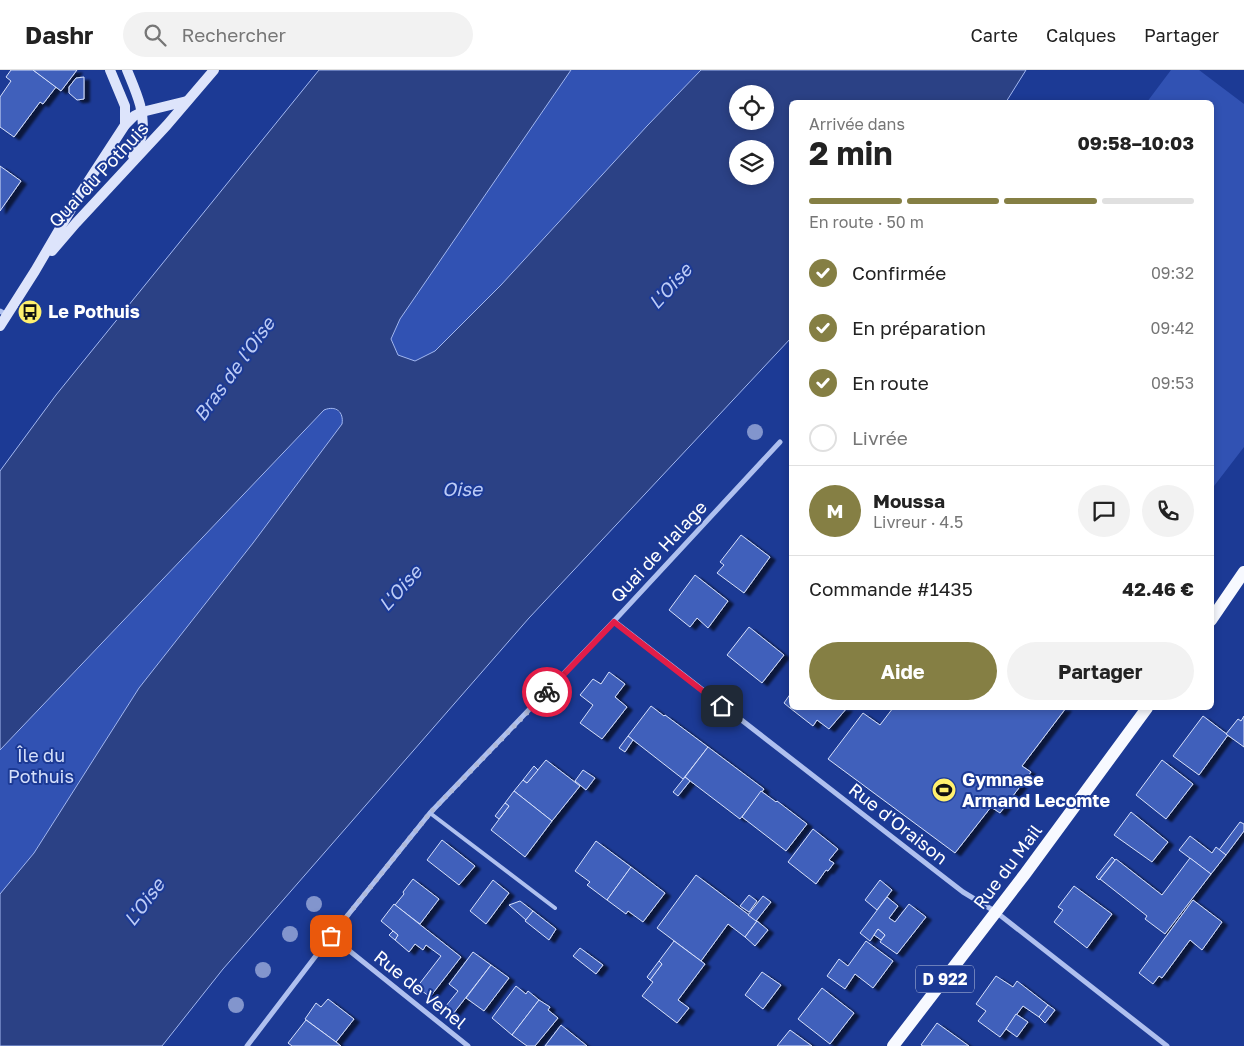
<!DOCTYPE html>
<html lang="fr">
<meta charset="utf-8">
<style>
body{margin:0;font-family:"Golos Text",sans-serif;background:#f2f2f2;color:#222;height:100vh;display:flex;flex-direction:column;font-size:19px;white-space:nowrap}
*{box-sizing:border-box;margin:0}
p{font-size:16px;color:#767676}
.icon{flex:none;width:28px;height:28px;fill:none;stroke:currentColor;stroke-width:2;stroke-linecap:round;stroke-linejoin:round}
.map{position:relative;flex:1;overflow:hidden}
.sheet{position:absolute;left:789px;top:30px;width:425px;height:610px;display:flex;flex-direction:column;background:#fff;border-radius:8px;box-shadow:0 2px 8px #0003}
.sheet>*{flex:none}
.tools{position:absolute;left:729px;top:15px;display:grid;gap:10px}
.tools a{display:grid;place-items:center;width:45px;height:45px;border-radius:50%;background:#fff;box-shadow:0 2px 8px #0003;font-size:25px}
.pin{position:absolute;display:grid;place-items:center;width:42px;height:42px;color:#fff;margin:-21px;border-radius:10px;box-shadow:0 2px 8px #0006}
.courier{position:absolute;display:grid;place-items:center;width:50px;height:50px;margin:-25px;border:4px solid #e11d48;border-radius:50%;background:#fff;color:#222;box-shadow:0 1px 6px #0007}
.head em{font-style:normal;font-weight:700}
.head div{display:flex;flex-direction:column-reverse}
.head{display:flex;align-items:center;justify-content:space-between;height:85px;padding:0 20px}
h1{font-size:32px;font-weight:700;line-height:38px}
.bar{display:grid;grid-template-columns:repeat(4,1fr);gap:8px 5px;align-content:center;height:60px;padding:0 20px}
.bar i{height:6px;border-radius:4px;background:#e0e0e0}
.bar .selected{background:#857f44}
.bar p{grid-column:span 4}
.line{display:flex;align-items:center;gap:12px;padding:0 20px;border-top:1px solid #e0e0e0}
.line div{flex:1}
.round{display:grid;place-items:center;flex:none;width:52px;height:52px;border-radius:26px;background:#f2f2f2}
ol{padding:0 20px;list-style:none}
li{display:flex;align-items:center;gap:15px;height:55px}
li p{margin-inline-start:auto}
li .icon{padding:5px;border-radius:50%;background:#857f44;color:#fff;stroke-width:4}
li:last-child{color:#767676}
li i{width:28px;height:28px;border:2px solid #e0e0e0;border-radius:50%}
.cta{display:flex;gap:10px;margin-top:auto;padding:10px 20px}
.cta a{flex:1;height:58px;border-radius:30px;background:#857f44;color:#fff;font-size:20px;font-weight:700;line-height:58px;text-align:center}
.cta a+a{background:#f2f2f2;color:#222}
header{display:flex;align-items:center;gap:30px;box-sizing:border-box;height:70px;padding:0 25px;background:#fff;border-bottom:1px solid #e0e0e0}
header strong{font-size:24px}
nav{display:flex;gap:28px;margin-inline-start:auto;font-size:18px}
.search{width:350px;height:45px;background:#f2f2f2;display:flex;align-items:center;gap:12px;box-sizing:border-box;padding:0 18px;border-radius:28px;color:#767676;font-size:19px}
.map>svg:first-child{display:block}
.green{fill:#3152b3}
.water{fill:#2b4185;stroke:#a3b8f1;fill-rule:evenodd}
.building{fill:#4160bb;stroke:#d6e0fb;filter:url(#shadow)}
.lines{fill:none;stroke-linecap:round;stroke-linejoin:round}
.service{stroke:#afc0ef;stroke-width:4}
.minor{stroke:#afc0ef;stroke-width:5}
.secondary{stroke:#dde4fb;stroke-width:10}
.primary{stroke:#f7f9ff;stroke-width:12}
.tree{fill:#8295cd}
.done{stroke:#b0bada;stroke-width:5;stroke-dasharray:0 9}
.route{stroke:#e11d48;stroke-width:6}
.labels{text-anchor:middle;stroke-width:4;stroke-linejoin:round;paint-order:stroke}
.shield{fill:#1c3a95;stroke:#bbc4df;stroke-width:1}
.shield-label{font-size:16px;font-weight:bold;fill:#fff}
.street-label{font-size:18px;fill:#fff;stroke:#1c3a95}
.poi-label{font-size:18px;font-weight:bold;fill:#fff;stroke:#1c3a95;text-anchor:start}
.park-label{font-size:18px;fill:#d6e0fb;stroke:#1c3a95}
.water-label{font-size:19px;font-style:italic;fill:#bccbf6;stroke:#1c3a95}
</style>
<header>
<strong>Dashr</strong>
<div class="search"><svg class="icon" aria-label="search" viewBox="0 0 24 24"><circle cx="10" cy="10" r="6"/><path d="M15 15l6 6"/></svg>Rechercher</div>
<nav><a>Carte</a><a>Calques</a><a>Partager</a></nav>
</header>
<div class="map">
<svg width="1244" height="976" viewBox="0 0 1244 976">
<defs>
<filter id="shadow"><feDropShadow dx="5.5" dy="3" stdDeviation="1" flood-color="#0009"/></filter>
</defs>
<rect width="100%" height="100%" fill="#1c3a95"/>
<!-- green -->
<g class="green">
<polygon points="571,0 701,0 647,56 501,215 435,281 415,291 398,285 391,268 400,249"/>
<polygon points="1171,0 1199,0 1244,34 1244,377 1211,420 1211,32 1147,32"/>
<path d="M330,338C339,339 344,346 342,354L253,473L139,618L34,783L0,824V680L324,340Z"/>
</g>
<!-- water -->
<path class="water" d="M319,0H571L400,249L391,269L398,285L415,291L435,281L501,215L647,56L701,0H1026L1006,32H791V268L529,548L223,899L162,976H0V824L34,783L139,618L253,473L342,354C344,342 336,335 324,340L0,680V401L56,325ZM738,24H765V51H738ZM738,79H765V106H738Z"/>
<!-- building -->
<g class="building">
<polygon points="11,0 33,0 56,17 43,34 40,32 14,67 0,57 0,27 11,11 6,7"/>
<polygon points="33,0 77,0 61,21"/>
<polygon points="84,7 84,29 77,30 69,23 69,17 76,8"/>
<polygon points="0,96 21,111 0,141"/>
<polygon points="741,465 770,487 744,523 717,503 724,495 720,492"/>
<polygon points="695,505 728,531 708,558 697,548 690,557 669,540"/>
<polygon points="749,557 784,585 762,613 727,585"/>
<polygon points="609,602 625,614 615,627 627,637 602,669 580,653 593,635 580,625 593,609 601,614"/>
<polygon points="791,623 791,636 790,638 784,633"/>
<polygon points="651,636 664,646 665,645 708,677 683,709 628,666"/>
<polygon points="790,638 847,638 829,659 817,650 813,656"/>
<polygon points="893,638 1066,638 1022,696 1031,702 1000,743 991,737 955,783 828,689 863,643 880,655"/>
<polygon points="1203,646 1228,665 1199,705 1173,686"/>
<polygon points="1244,646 1244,677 1226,664 1238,649 1241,651"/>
<polygon points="628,666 633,670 625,682 619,678"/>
<polygon points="708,677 764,719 740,749 685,707"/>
<polygon points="546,690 580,716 552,751 514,721 523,710 527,713"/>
<polygon points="1162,690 1193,714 1166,749 1136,725"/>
<polygon points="534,696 538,700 527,713 523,710"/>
<polygon points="583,700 595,708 586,720 575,711"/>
<polygon points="685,707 690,711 678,726 673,722"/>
<polygon points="514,721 552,751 525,787 491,760 509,736 505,733"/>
<polygon points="761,721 776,732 777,731 807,754 786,781 742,747"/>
<polygon points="505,733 509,736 499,749 495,746"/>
<polygon points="1131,742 1168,772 1152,792 1114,765"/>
<polygon points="1240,752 1244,754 1244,761 1226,785 1219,780"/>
<polygon points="813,759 838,779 829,790 834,793 828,801 826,800 816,814 788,792"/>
<polygon points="1190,766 1212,783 1216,777 1226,785 1211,804 1179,780"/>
<polygon points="442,770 475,796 459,815 427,790"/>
<polygon points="596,771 631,797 607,830 587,815 590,812 575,801"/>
<polygon points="1112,787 1115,790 1099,810 1096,807"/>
<polygon points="1190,788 1211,804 1165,864 1145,849 1147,846 1100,809 1116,789 1162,825"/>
<polygon points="631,797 665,823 643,852 628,841 626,844 607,830"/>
<polygon points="696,805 757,851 745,867 728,854 701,891 657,858"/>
<polygon points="413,809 439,829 420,854 395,835 404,824 403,822"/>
<polygon points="493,810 509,823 486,854 470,841"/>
<polygon points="880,810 892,820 877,840 865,830"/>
<polygon points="1074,816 1112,844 1087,878 1054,852 1063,840 1058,837"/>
<polygon points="749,825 757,831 749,842 740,836"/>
<polygon points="763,826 771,832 756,851 748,845"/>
<polygon points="887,827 898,836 889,848 895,852 909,834 926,847 897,884 880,872 885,865 878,859 870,871 860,863"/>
<polygon points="1193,830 1222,852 1202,880 1190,870 1162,908 1159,906 1153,914 1139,903"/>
<polygon points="520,831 533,841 526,850 509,835"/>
<polygon points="394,834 461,887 430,927 417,917 441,886 426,875 423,880 415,874 409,882 395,870 398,865 381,851"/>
<polygon points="533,841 556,859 549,870 525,851"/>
<polygon points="757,851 768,860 755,876 745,867"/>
<polygon points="878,859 885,865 881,870 874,865"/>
<polygon points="393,861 398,865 395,870 389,865"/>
<polygon points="674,871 705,894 678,930 689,938 677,953 642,926 653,912 650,910 662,894 659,891"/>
<polygon points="866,871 893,891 873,918 855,904 845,919 827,906 839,889 848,896"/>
<polygon points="580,878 603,895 596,904 573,886"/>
<polygon points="473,882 491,895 453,944 445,937 458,921 449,914"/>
<polygon points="659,891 662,894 650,910 647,907"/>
<polygon points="491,895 509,908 484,941 466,928"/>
<polygon points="762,902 781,915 763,939 745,925"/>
<polygon points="996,906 1013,917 1017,911 1048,935 1039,947 1023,936 1000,967 978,951 986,941 976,934"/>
<polygon points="516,916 526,924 528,921 539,930 512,965 492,948"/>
<polygon points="822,918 854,943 830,974 798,949"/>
<polygon points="328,929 354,949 336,972 305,949 316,933 321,937"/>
<polygon points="539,930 550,937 548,940 558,948 535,976 527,976 512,965"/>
<polygon points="1048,935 1055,940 1045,953 1039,947"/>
<polygon points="1016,944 1028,952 1017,967 1006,959"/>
<polygon points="306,950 336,972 341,976 292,976 288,973"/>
<polygon points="937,953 969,976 923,976 921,975"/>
<polygon points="561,955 587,976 545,976"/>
<polygon points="790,960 812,976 777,976"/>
</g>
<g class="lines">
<!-- service -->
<polyline class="service" points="430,743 555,838"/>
<!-- minor -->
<g class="minor">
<polyline points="0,241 7,245"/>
<polyline points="614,551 941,805 963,822 996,842 1167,976"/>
<polyline points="331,866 468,976"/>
<polyline points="247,976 331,866 430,743 614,551 780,372"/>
</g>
<!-- secondary -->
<g class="secondary">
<polyline points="110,0 125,36 125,55"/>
<path d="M127,0C135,20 146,42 142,64C141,72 137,79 133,86"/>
<polyline points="52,181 76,153 167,55 214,0"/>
<polyline points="0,256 35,201 80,124 125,55 134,46 142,42 187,31"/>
</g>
<!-- primary -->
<g class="primary">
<polyline points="1211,550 1244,502"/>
<polyline points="893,976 1025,804 1147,638"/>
</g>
</g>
<!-- trees -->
<g class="tree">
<circle cx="755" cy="362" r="8"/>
<circle cx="314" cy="834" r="8"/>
<circle cx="290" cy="864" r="8"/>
<circle cx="263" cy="900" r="8"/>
<circle cx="236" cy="935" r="8"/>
</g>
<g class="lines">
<!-- done -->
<polyline class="done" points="331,866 430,743 547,622"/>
<!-- route -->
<polyline class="route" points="547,622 614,552 722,636"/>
</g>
<!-- icons -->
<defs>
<symbol id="bus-disc" viewBox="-11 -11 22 22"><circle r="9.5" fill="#fff06e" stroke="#1c3a95"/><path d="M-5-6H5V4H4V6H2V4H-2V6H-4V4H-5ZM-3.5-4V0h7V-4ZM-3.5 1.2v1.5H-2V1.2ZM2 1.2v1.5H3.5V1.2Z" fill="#111"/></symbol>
<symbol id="stadium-disc" viewBox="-11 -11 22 22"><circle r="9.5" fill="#fff06e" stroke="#1c3a95"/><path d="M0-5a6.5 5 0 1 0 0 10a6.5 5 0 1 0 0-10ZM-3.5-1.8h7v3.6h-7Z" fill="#111"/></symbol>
</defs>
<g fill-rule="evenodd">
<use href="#bus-disc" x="16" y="228" width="28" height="28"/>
<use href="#stadium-disc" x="930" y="706" width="28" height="28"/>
</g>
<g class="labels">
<!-- shield labels -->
<rect class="shield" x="916" y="895.5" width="58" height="27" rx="4"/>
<g class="shield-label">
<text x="945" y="915">D 922</text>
</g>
<!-- street labels -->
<g class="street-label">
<text transform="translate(99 105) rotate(-47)" y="6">Quai du Pothuis</text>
<text transform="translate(659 482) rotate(-47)" y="6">Quai de Halage</text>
<text transform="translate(898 754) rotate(38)" y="6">Rue d'Oraison</text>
<text transform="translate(1008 797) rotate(-53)" y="6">Rue du Mail</text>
<text transform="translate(420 920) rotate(39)" y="6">Rue de Venel</text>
</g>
<!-- poi labels -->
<g class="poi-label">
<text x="48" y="248">Le Pothuis</text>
<text x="962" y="716">Gymnase<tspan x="962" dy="21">Armand Lecomte</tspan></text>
</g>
<!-- park labels -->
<g class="park-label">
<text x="41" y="692">Île du<tspan x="41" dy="21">Pothuis</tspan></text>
</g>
<!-- water labels -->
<g class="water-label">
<text transform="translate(670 216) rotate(-48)" y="7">L'Oise</text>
<text transform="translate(234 299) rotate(-54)" y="7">Bras de l'Oise</text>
<text x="462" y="426">Oise</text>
<text transform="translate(400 518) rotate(-48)" y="7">L'Oise</text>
<text transform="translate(144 832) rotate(-53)" y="7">L'Oise</text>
</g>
</g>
</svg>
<div class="tools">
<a><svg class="icon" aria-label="locate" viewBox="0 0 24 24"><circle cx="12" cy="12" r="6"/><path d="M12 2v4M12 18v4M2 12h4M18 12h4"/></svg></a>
<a><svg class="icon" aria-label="layers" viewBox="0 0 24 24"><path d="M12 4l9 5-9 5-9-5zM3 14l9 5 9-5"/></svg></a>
</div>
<div class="pin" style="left:331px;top:866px;background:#ea580c"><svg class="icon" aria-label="bag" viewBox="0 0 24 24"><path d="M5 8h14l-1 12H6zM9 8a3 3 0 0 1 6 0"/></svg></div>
<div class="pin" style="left:722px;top:636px;background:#1f2937"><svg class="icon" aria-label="home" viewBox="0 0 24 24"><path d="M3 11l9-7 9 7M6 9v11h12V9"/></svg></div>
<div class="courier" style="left:547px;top:622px"><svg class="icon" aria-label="bike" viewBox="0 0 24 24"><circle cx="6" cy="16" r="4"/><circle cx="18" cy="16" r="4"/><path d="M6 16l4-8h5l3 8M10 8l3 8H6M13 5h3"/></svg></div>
<section class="sheet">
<div class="head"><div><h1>2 min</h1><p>Arrivée dans</p></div><em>09:58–10:03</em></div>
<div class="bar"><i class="selected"></i><i class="selected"></i><i class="selected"></i><i></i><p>En route · 50 m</p></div>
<ol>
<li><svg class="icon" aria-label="check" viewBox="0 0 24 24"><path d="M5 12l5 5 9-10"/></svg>Confirmée<p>09:32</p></li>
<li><svg class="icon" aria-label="check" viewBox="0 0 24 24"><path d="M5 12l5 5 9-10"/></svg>En préparation<p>09:42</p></li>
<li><svg class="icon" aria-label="check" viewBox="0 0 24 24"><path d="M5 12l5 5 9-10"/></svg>En route<p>09:53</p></li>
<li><i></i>Livrée</li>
</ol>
<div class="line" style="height:90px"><b class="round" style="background:#857f44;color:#fff">M</b><div><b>Moussa</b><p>Livreur · 4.5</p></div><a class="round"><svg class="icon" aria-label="chat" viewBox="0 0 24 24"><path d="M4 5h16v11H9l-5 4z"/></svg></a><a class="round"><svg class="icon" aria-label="phone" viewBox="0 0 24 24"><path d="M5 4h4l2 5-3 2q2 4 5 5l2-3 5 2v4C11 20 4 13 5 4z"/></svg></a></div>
<div class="line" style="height:65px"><div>Commande #1435</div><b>42.46 €</b></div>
<div class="cta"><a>Aide</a><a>Partager</a></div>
</section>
</div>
